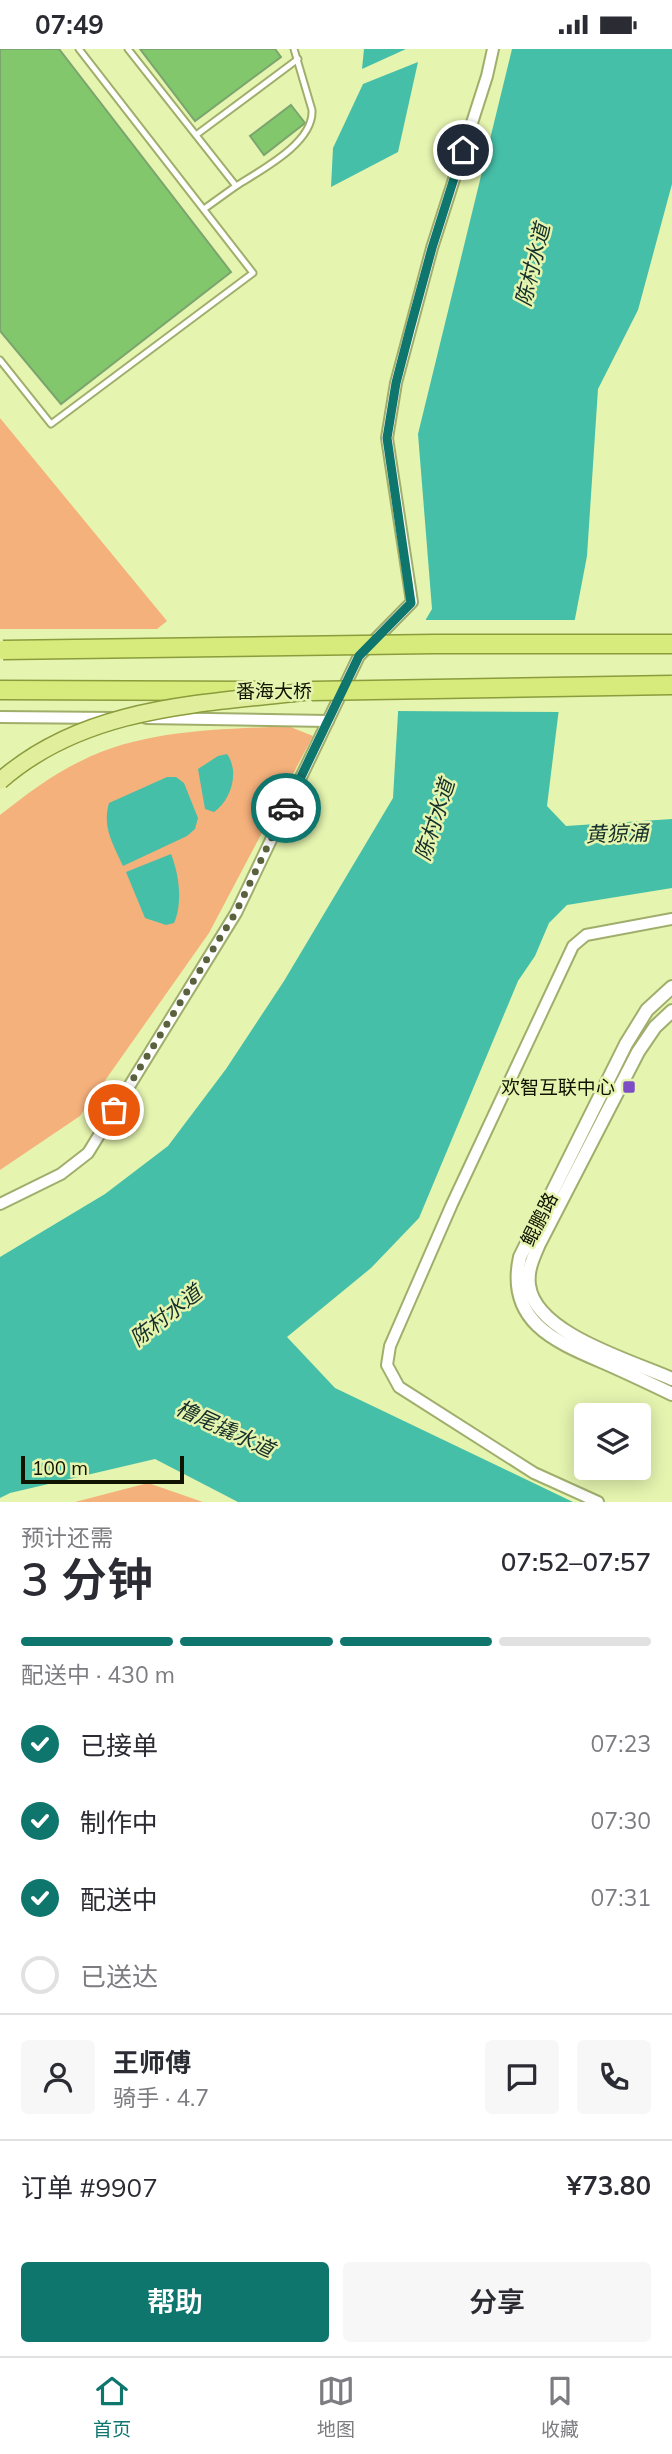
<!DOCTYPE html>
<html lang="zh">
<meta charset="utf-8">
<style>
body{margin:0;font-family:Mulish,"Noto Sans SC",sans-serif;background:#f7f7f7;color:#2b2b33;height:100vh;display:flex;flex-direction:column;font-size:26px;white-space:nowrap}
*{box-sizing:border-box;margin:0}
p{font-size:23px;color:#7c7c81}
.icon{flex:none;width:38px;height:38px;fill:none;stroke:currentColor;stroke-width:2;stroke-linecap:round;stroke-linejoin:round}
.map{position:relative;height:1453px;overflow:hidden}
.drawer{display:flex;flex-direction:column;background:#fff;flex:1}
.drawer>*{flex:none}
.fabs{position:absolute;left:574px;top:1354px;display:grid;gap:14px}
.fabs a{display:grid;place-items:center;width:77px;height:77px;border-radius:7px;background:#fff;box-shadow:0 4px 18px #0003;font-size:35px}
.scale{position:absolute;left:21px;bottom:18px;width:163px;box-sizing:border-box;padding-left:7px;border:4px solid #0f1300;border-top:0;font-size:19px;line-height:24px;white-space:nowrap;color:#0f1300;-webkit-text-stroke:5px #e5f4af;paint-order:stroke}
.pin{position:absolute;display:grid;place-items:center;width:60px;height:60px;color:#fff;margin:-30px;border:4px solid #fff;border-radius:50%;box-shadow:0 2px 7px #0007}
.courier{position:absolute;display:grid;place-items:center;width:70px;height:70px;margin:-35px;border:5px solid #0f766e;border-radius:50%;background:#fff;color:#222;box-shadow:0 2px 9px #0007}
.overview em{font-style:normal;font-weight:600}
.overview div{display:flex;flex-direction:column-reverse}
.overview{display:flex;align-items:center;justify-content:space-between;height:119px;padding:0 21px}
h1{font-size:46px;font-weight:600;line-height:52px}
.bar{display:grid;grid-template-columns:repeat(4,1fr);gap:10px 7px;align-content:center;height:84px;padding:0 21px}
.bar i{height:9px;border-radius:5px;background:#e1e1e2}
.bar .active{background:#0f766e}
.bar p{grid-column:span 4}
.line{display:flex;align-items:center;gap:18px;padding:0 21px;border-top:2px solid #e1e1e2}
.line div{flex:1}
.round{display:grid;place-items:center;flex:none;width:74px;height:74px;border-radius:7px;background:#f7f7f7}
ol{padding:0 21px;list-style:none}
li{display:flex;align-items:center;gap:21px;height:77px}
li p{margin-inline-start:auto}
li .icon{padding:7px;border-radius:50%;background:#0f766e;color:#fff;stroke-width:4}
li:last-child{color:#7c7c81}
li i{width:38px;height:38px;border:4px solid #e1e1e2;border-radius:50%}
.primary-button{display:flex;gap:14px;margin-top:auto;padding:14px 21px}
.primary-button a{flex:1;height:80px;border-radius:7px;background:#0f766e;color:#fff;font-size:28px;font-weight:600;line-height:80px;text-align:center}
.primary-button a+a{background:#f7f7f7;color:#2b2b33}
.status{display:flex;justify-content:space-between;align-items:center;height:49px;padding:0 35px;background:#fff;direction:ltr}
.status svg{height:19px;fill:currentColor}
.menu{display:flex;justify-content:space-around;align-items:center;height:98px;border-top:2px solid #e1e1e2;background:#fff;font-size:19px;color:#7c7c81}
.menu a{display:grid;justify-items:center;gap:4px}
.menu .active{color:#0f766e}
.map>svg:first-child{display:block}
.green{fill:#f5b17c}
.water{fill:#46bfa8}
.pier{fill:#e5f4af}
.building{fill:#83c76d;stroke:#7ba56e;stroke-width:2}
.lines{fill:none;stroke-linecap:round;stroke-linejoin:round}
.service-casing{stroke:#a0ae6c;stroke-width:9}
.minor-casing{stroke:#a0ae6c;stroke-width:14}
.tertiary-casing{stroke:#a0ae6c;stroke-width:16}
.trunk-casing{stroke:#8a9c3c;stroke-width:21}
.service{stroke:#fff;stroke-width:5}
.minor{stroke:#fff;stroke-width:10}
.tertiary{stroke:#fff;stroke-width:12}
.trunk{stroke:#d7ea7c;stroke-width:18}
.primary-bridge-casing{stroke:#8a9c3c;stroke-width:19;stroke-linecap:butt}
.trunk-bridge-casing{stroke:#8a9c3c;stroke-width:21;stroke-linecap:butt}
.primary-bridge{stroke:#e1ef9d;stroke-width:16}
.trunk-bridge{stroke:#d7ea7c;stroke-width:18}
.done{stroke:#5a623d;stroke-width:7;stroke-dasharray:0 12.6}
.route{stroke:#0f766e;stroke-width:9}
.poi-dot{fill:#7c4dc5;stroke:#e5f4af;stroke-width:2.5}
.labels{text-anchor:middle;stroke-width:5;stroke-linejoin:round;paint-order:stroke}
.street-label{font-size:19px;fill:#0f1300;stroke:#e5f4af}
.poi-label{font-size:19px;fill:#0f1300;stroke:#e5f4af;text-anchor:end}
.water-label{font-size:21px;font-style:italic;fill:#152f2a;stroke:#e5f4af}
</style>
<div class="status"><b>07:49</b><svg viewBox="0 0 49 12"><path d="M0 12V9h3v3zM5 12V6h3v6zM10 12V3h3v9zM15 12V0h3v12zM26 1h20v11H26zM47 4h2v5h-2z"/></svg></div>
<div class="map">
<svg width="672" height="1453" viewBox="0 0 672 1453">
<rect width="100%" height="100%" fill="#e5f4af"/>
<!-- green -->
<g class="green">
<polygon points="0,369 167,572 157,580 0,580"/>
<path d="M288,677L313,687L209,884L80,1067L0,1121V766C26,746 51,726 81,712C145,680 218,681 288,677Z"/>
<polygon points="148,1434 203,1453 75,1453"/>
</g>
<!-- water -->
<g class="water">
<polygon points="364,0 406,0 362,20"/>
<polygon points="512,0 672,0 672,135 638,261 598,340 587,507 561,643 547,757 566,777 672,770 672,839 567,856 549,874 535,907 518,932 419,1169 371,1219 287,1288 335,1339 573,1453 238,1453 155,1410 10,1444 0,1449 0,1208 105,1145 168,1097 226,1020 284,932 393,749 401,613 432,560 418,385"/>
<polygon points="418,13 398,103 331,138 333,99 363,35"/>
<path d="M227,705C240,723 231,751 214,763L205,760L198,720L218,707Z"/>
<path d="M167,728H176L184,734L198,769L195,780L187,787L123,817C113,795 102,778 109,754Z"/>
<path d="M171,805C179,825 183,854 174,874L166,876L145,869L126,823Z"/>
</g>
<!-- pier -->
<polygon class="pier" points="421,571 579,571 562,663 395,662 398,612"/>
<!-- building -->
<g class="building">
<polygon points="0,0 59,0 231,223 61,355 0,282"/>
<polygon points="140,0 275,0 281,8 195,72"/>
<polygon points="291,56 305,74 264,106 250,87"/>
</g>
<g class="lines">
<defs>
<g id="service">
<polyline points="128,0 236,137 204,160"/>
<polyline points="196,86 298,10"/>
<path d="M236,137C261,121 314,94 312,61L294,0"/>
<polyline points="0,311 51,375 253,224 79,0"/>
</g>
<g id="minor">
<polyline points="0,668 113,669"/>
<polyline points="146,669 328,672"/>
<polyline points="0,1155 61,1125 88,1104 236,864 359,607 412,553 387,389 396,334 432,199 487,27 493,0"/>
<polyline points="598,1453 534,1424 399,1338 387,1316 390,1297 452,1155 573,897 586,886 672,870"/>
</g>
<g id="tertiary">
<path d="M672,938L647,961L626,995L520,1208C506,1272 554,1292 603,1313C626,1323 649,1334 672,1345"/>
<path d="M672,962L655,978L638,1003L539,1195C533,1209 527,1221 529,1236C535,1285 632,1312 672,1330"/>
</g>
<polyline id="trunk" points="0,641 263,642"/>
</defs>
<!-- service casing -->
<use href="#service" class="service-casing"/>
<!-- minor casing -->
<use href="#minor" class="minor-casing"/>
<!-- tertiary casing -->
<use href="#tertiary" class="tertiary-casing"/>
<!-- trunk casing -->
<use href="#trunk" class="trunk-casing"/>
<!-- service -->
<use href="#service" class="service"/>
<!-- minor -->
<use href="#minor" class="minor"/>
<!-- tertiary -->
<use href="#tertiary" class="tertiary"/>
<!-- trunk -->
<use href="#trunk" class="trunk"/>
<defs>
<path id="primary-bridge" d="M0,732C86,656 203,655 312,642"/>
<g id="trunk-bridge">
<polyline points="3,601 434,595 672,595"/>
<polyline points="312,642 672,636"/>
</g>
</defs>
<!-- primary-bridge casing -->
<use href="#primary-bridge" class="primary-bridge-casing"/>
<!-- trunk-bridge casing -->
<use href="#trunk-bridge" class="trunk-bridge-casing"/>
<!-- primary-bridge -->
<use href="#primary-bridge" class="primary-bridge"/>
<!-- trunk-bridge -->
<use href="#trunk-bridge" class="trunk-bridge"/>
</g>
<g class="lines">
<!-- done -->
<polyline class="done" points="114,1061 236,863 286,759"/>
<!-- route -->
<polyline class="route" points="286,759 359,607 411,554 387,389 396,334 410,280 432,199 463,101"/>
</g>
<!-- markers -->
<rect class="poi-dot" x="622" y="1031" width="14" height="14" rx="3.5"/>
<g class="labels">
<!-- street labels -->
<g class="street-label">
<text x="274" y="649">番海大桥</text>
<text transform="translate(539 1170) rotate(-63)" y="7">鲲鹏路</text>
</g>
<!-- poi labels -->
<g class="poi-label">
<text x="615" y="1045">欢智互联中心</text>
</g>
<!-- water labels -->
<g class="water-label">
<text transform="translate(533 216) rotate(-76)" y="7">陈村水道</text>
<text transform="translate(435 771) rotate(-72)" y="7">陈村水道</text>
<text transform="translate(617 785) rotate(-2)" y="7">黄猄涌</text>
<text transform="translate(166 1267) rotate(-38)" y="7">陈村水道</text>
<text transform="translate(225 1380) rotate(25)" y="7">橹尾撬水道</text>
</g>
</g>
</svg>
<div class="fabs">
<a><svg class="icon" aria-label="layers" viewBox="0 0 24 24"><path d="M12 4l9 5-9 5-9-5zM3 14l9 5 9-5"/></svg></a>
</div>
<div class="scale">100 m</div>
<div class="pin" style="left:114px;top:1061px;background:#ea580c"><svg class="icon" aria-label="bag" viewBox="0 0 24 24"><path d="M5 8h14l-1 12H6zM9 8a3 3 0 0 1 6 0"/></svg></div>
<div class="pin" style="left:463px;top:101px;background:#1f2937"><svg class="icon" aria-label="home" viewBox="0 0 24 24"><path d="M3 11l9-7 9 7M6 9v11h12V9"/></svg></div>
<div class="courier" style="left:286px;top:759px"><svg class="icon" aria-label="car" viewBox="0 0 24 24"><path d="M5 17H2v-5l4-1 3-4h7l3 4 3 1v5h-3M9 17h6M6 11h13"/><circle cx="7" cy="17" r="2"/><circle cx="17" cy="17" r="2"/></svg></div>
</div>
<section class="drawer">
<div class="overview"><div><h1>3 分钟</h1><p>预计还需</p></div><em>07:52–07:57</em></div>
<div class="bar"><i class="active"></i><i class="active"></i><i class="active"></i><i></i><p>配送中 · 430 m</p></div>
<ol>
<li><svg class="icon" aria-label="check" viewBox="0 0 24 24"><path d="M5 12l5 5 9-10"/></svg>已接单<p>07:23</p></li>
<li><svg class="icon" aria-label="check" viewBox="0 0 24 24"><path d="M5 12l5 5 9-10"/></svg>制作中<p>07:30</p></li>
<li><svg class="icon" aria-label="check" viewBox="0 0 24 24"><path d="M5 12l5 5 9-10"/></svg>配送中<p>07:31</p></li>
<li><i></i>已送达</li>
</ol>
<div class="line" style="height:126px"><a class="round"><svg class="icon" aria-label="person" viewBox="0 0 24 24"><circle cx="12" cy="8" r="4"/><path d="M4 21q1-7 8-7t8 7"/></svg></a><div><b>王师傅</b><p>骑手 · 4.7</p></div><a class="round"><svg class="icon" aria-label="chat" viewBox="0 0 24 24"><path d="M4 5h16v11H9l-5 4z"/></svg></a><a class="round"><svg class="icon" aria-label="phone" viewBox="0 0 24 24"><path d="M5 4h4l2 5-3 2q2 4 5 5l2-3 5 2v4C11 20 4 13 5 4z"/></svg></a></div>
<div class="line" style="height:91px"><div>订单 #9907</div><b>¥73.80</b></div>
<div class="primary-button"><a>帮助</a><a>分享</a></div>
</section>
<nav class="menu">
<a class="active"><svg class="icon" aria-label="home" viewBox="0 0 24 24"><path d="M3 11l9-7 9 7M6 9v11h12V9"/></svg>首页</a>
<a><svg class="icon" aria-label="map" viewBox="0 0 24 24"><path d="M3 6l6-2 6 2 6-2v14l-6 2-6-2-6 2zM9 4v14M15 6v14"/></svg>地图</a>
<a><svg class="icon" aria-label="saved" viewBox="0 0 24 24"><path d="M7 4h10v16l-5-4-5 4z"/></svg>收藏</a>
</nav>
